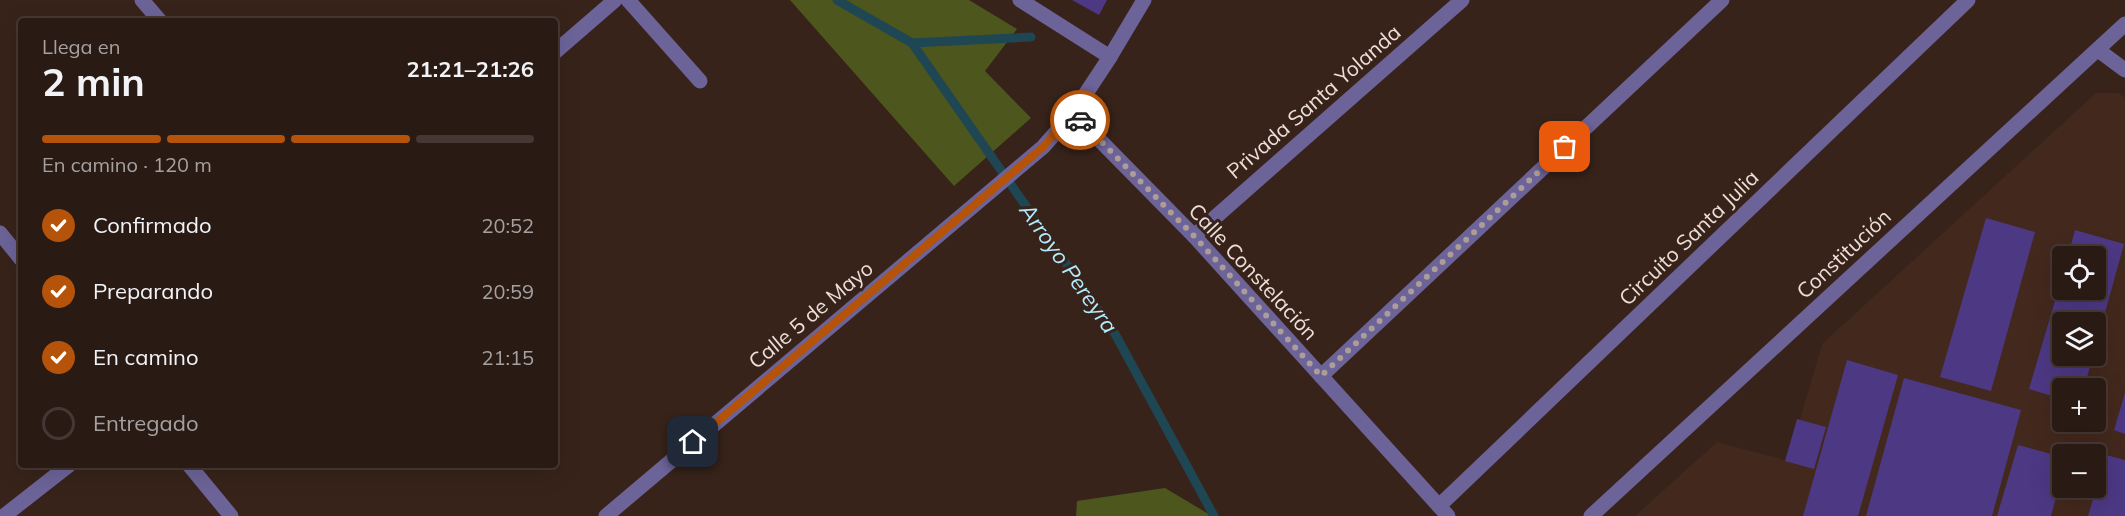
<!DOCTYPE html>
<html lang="es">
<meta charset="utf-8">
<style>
body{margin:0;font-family:Mulish,sans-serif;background:#352722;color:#f1f3f6;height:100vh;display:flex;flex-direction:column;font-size:22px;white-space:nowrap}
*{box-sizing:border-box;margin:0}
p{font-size:20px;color:#a5a1a0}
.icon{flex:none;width:33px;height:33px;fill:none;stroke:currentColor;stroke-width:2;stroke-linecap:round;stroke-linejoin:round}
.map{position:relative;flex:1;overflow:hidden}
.side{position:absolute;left:18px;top:18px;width:540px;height:450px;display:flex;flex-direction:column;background:#291a14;border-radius:6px;box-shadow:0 6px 24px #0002,0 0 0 2px #453834}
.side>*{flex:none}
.buttons{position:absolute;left:2052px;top:246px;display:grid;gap:12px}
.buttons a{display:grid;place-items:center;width:54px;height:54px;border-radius:6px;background:#291a14;box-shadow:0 6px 24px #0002,0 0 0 2px #453834;font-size:30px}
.pin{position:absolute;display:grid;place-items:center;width:51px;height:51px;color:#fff;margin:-26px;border-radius:12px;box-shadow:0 3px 9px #0006}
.courier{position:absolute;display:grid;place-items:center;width:60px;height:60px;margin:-30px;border:4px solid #b45309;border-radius:50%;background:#fff;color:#222;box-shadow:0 2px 8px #0007}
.summary em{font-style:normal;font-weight:700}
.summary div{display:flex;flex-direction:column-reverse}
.summary{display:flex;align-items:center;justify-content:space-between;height:102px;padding:0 24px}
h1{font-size:39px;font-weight:700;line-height:45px}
.bar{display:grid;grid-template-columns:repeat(4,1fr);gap:9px 6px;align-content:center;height:72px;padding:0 24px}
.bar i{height:8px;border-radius:4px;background:#453834}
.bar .selected{background:#b45309}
.bar p{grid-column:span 4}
ol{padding:0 24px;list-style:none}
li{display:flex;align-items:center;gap:18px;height:66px}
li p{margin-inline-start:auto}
li .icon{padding:6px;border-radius:50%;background:#b45309;color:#fff;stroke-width:4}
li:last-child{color:#a5a1a0}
li i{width:33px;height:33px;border:3px solid #453834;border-radius:50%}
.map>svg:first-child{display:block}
.built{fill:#43281d;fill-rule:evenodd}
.green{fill:#4d561d}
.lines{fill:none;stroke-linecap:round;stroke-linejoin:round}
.stream{stroke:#1f4653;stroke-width:9}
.building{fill:#4d3884}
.minor{stroke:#6c6398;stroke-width:15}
.done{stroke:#ad9d96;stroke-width:6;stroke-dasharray:0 10.8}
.route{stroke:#b45309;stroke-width:8}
.labels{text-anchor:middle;stroke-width:6;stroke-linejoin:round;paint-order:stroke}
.street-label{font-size:21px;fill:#eddfd9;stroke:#37231a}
.water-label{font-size:22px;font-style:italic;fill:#b4eafe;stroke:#37231a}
</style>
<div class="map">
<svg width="2125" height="516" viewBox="0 0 2125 516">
<rect width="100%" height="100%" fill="#37231a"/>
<!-- built -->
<path class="built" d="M2096,93H2119L2125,98V516H1635L1717,442L1788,461L1822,344ZM2062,256H2096V290H2062ZM2062,322H2096V356H2062ZM2062,388H2096V422H2062ZM2062,454H2096V488H2062Z"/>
<!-- green -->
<g class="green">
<polygon points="790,0 969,0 1017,29 985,71 1031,118 954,186"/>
<polygon points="1165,488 1212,516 1076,516 1077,501"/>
</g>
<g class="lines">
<!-- stream -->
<g class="stream">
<polyline points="837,0 912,43 1114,332 1214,516"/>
<polyline points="912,43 1031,37"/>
</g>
</g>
<!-- building -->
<g class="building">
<polygon points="1072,0 1107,0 1099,15"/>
<polygon points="1986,218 2035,232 1991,391 1940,377"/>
<polygon points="2075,230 2124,244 2096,345 2096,322 2062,322 2062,356 2093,356 2084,388 2062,388 2062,399 2029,389 2062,277 2062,290 2096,290 2096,256 2068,256"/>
<polygon points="1847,360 1898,375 1858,516 1803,516"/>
<polygon points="1904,378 2021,410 1992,516 1866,516"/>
<polygon points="2125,393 2125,434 2114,430"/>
<polygon points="1797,419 1826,427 1814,469 1785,461"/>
<polygon points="2018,445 2062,457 2062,475 2051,516 1997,516"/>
<polygon points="2106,455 2125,460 2125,516 2088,516"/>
</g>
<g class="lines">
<!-- minor -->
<g class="minor">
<polyline points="142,0 160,21"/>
<polyline points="628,0 700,81"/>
<polyline points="1020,0 1110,57"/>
<polyline points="2098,50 2125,70"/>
<polyline points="555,52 615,0"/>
<polyline points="1073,113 1194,236 1448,516"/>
<polyline points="0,233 21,259"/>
<polyline points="1194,236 1462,0"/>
<polyline points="1321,376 1722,0"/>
<polyline points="189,465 231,516"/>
<polyline points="1439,506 1968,0"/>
<polyline points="4,516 69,465"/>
<polyline points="606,516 1043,147 1073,113 1110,57 1144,0"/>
<polyline points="1591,516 2125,24"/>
</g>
</g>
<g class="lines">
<!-- done -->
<polyline class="done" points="1080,120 1194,236 1321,376 1565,147"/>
<!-- route -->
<polyline class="route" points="693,442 1043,147 1072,113 1080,120"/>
</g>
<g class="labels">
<!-- street labels -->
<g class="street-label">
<text transform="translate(1314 102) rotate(-41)" y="7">Privada Santa Yolanda</text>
<text transform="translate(1689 238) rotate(-44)" y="7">Circuito Santa Julia</text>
<text transform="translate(1844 254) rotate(-43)" y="7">Constitución</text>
<text transform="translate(1253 272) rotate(47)" y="7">Calle Constelación</text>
<text transform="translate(811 315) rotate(-40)" y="7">Calle 5 de Mayo</text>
</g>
<!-- water labels -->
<g class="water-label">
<text transform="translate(1069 268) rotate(55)" y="8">Arroyo Pereyra</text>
</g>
</g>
</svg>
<div class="buttons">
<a><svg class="icon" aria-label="locate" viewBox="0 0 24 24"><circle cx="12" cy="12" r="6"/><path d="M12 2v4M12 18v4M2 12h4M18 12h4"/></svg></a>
<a><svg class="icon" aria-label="layers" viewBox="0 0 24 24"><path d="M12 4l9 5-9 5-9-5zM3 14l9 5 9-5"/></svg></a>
<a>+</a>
<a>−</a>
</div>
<div class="pin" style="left:1565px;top:147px;background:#ea580c"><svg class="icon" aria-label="bag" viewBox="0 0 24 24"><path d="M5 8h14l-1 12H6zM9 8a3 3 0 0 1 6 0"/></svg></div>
<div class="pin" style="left:693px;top:442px;background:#1f2937"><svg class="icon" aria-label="home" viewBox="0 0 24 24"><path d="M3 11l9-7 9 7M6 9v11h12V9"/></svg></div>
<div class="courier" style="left:1080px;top:120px"><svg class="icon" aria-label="car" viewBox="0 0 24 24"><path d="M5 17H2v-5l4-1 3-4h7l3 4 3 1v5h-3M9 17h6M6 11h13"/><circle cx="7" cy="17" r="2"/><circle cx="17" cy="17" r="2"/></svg></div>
<section class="side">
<div class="summary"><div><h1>2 min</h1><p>Llega en</p></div><em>21:21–21:26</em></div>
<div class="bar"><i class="selected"></i><i class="selected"></i><i class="selected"></i><i></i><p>En camino · 120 m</p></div>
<ol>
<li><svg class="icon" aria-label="check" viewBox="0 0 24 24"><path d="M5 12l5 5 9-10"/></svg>Confirmado<p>20:52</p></li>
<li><svg class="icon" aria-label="check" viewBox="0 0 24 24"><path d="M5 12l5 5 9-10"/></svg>Preparando<p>20:59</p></li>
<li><svg class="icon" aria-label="check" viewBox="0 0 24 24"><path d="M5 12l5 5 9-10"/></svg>En camino<p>21:15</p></li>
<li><i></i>Entregado</li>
</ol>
</section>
</div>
